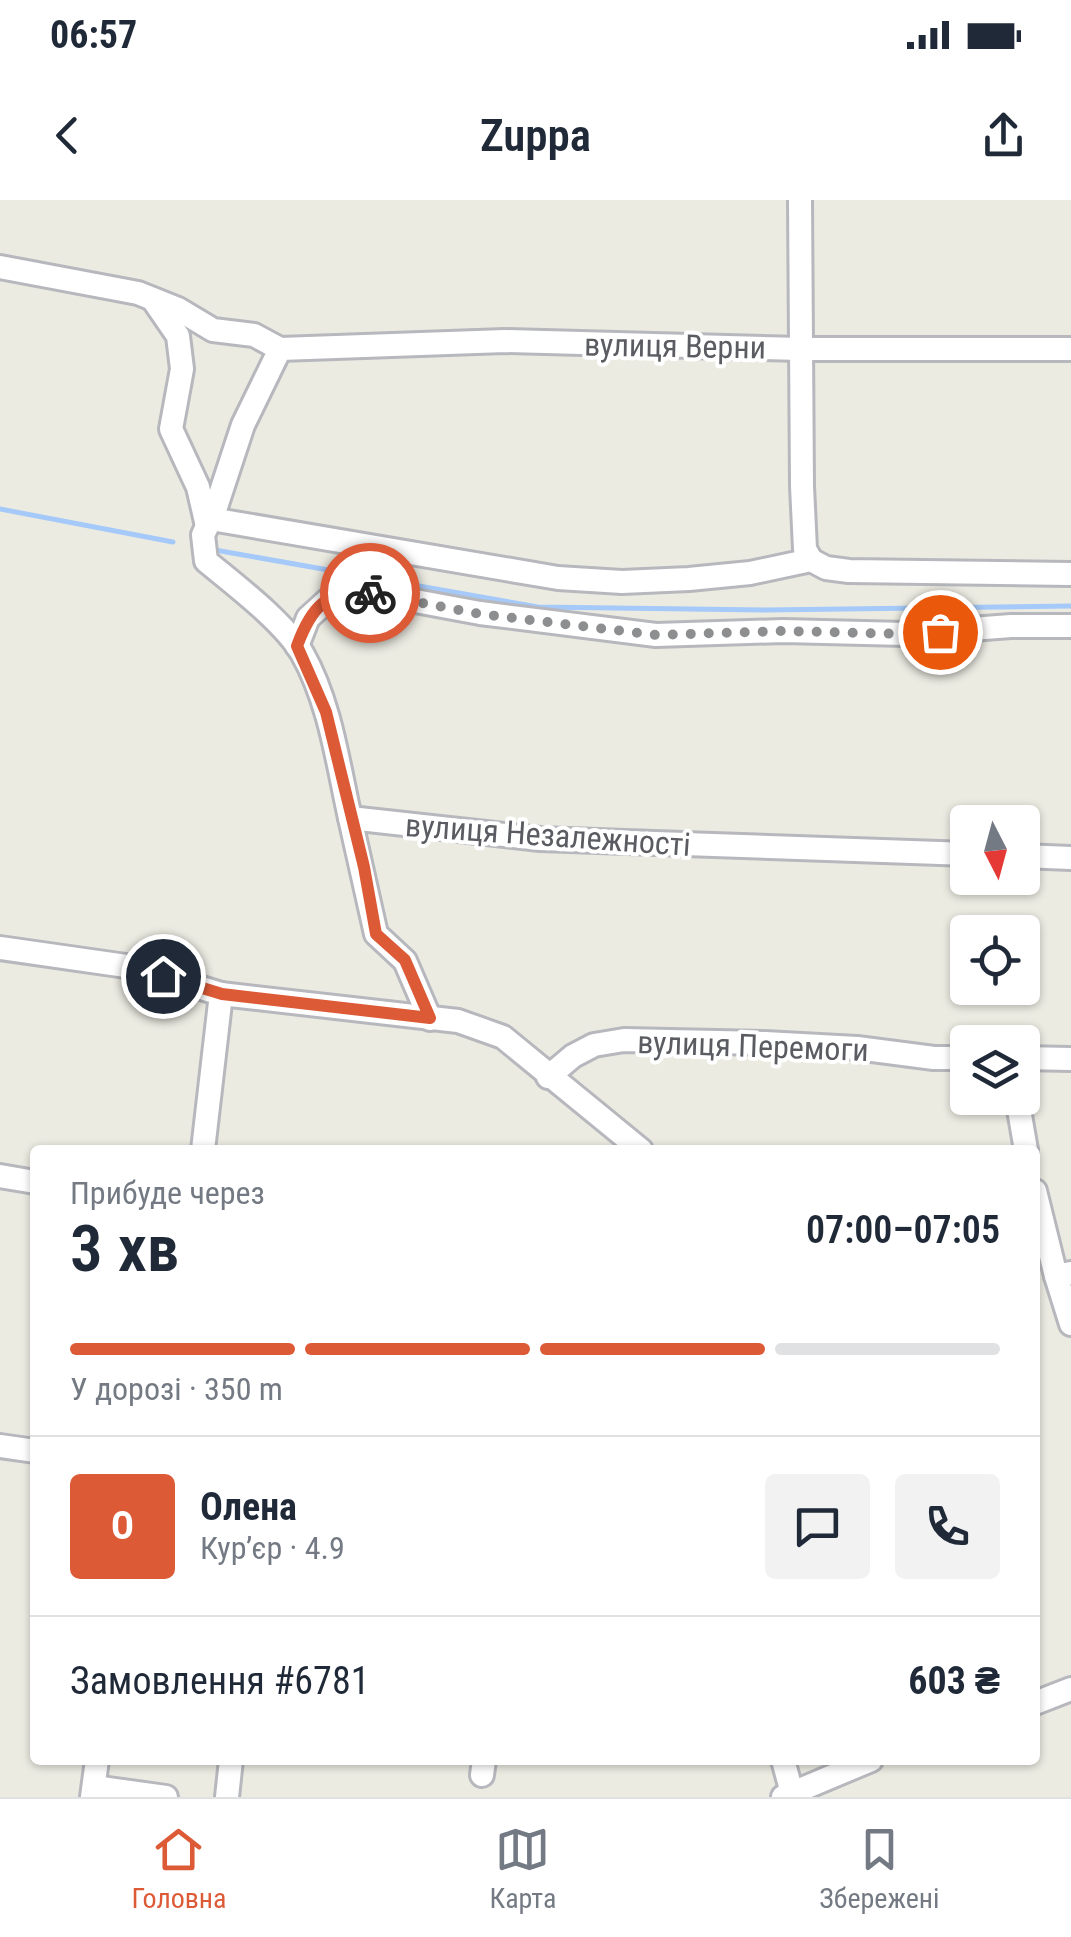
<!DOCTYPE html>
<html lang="uk">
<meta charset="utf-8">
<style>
body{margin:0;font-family:"Roboto Condensed",sans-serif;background:#f2f2f3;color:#1f2937;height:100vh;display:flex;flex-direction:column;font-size:38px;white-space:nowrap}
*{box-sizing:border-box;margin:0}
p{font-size:32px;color:#747a83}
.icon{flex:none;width:55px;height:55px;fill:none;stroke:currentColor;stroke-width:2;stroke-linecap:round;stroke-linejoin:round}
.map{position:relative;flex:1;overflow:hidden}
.details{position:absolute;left:30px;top:945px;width:1010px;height:620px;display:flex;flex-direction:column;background:#fff;border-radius:10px;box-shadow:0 2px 8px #0004}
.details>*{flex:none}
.needle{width:65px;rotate:174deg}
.tools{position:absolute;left:950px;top:605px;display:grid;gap:20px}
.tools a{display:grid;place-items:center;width:90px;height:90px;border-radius:10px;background:#fff;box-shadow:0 2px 8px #0004;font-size:50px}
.pin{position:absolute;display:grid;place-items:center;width:85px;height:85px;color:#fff;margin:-42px;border:5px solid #fff;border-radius:50%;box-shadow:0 2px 10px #0007}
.courier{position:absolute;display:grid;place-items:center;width:100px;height:100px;margin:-50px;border:8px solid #dd5a37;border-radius:50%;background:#fff;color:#222;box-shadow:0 2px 12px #0007}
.headline em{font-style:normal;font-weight:600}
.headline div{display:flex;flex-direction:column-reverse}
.headline{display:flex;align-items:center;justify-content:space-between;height:170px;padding:0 40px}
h1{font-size:65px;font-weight:600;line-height:75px}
.bar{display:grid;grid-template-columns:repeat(4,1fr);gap:15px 10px;align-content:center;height:120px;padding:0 40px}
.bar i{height:12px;border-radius:8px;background:#e0e1e3}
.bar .on{background:#dd5a37}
.bar p{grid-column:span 4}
.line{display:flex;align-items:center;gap:25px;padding:0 40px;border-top:2px solid #e0e1e3}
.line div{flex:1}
.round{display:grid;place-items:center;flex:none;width:105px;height:105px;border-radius:10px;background:#f2f2f3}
.status{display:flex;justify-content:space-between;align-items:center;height:70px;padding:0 50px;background:#fff;direction:ltr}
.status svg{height:28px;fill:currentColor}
header{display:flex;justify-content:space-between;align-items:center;height:130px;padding:0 40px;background:#fff;font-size:45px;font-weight:600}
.tabs{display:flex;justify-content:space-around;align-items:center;height:140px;border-top:2px solid #e0e1e3;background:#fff;font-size:28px;color:#747a83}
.tabs a{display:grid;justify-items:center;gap:5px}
.tabs .on{color:#dd5a37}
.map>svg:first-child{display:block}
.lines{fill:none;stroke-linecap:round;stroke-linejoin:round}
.stream{stroke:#a5c9f9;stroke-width:5}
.minor-casing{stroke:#b7b8bd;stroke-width:28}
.minor{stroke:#fff;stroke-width:22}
.done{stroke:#8d8e8f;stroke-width:10;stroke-dasharray:0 18}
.route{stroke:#dd5a37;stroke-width:12}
.labels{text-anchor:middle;stroke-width:8;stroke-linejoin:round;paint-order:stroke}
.street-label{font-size:32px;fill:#5a5c62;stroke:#fff}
</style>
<div class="status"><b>06:57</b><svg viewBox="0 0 49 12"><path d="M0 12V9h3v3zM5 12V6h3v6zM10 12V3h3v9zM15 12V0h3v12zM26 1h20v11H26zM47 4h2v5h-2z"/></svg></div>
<header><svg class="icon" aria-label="back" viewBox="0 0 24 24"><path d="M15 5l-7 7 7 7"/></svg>Zuppa<svg class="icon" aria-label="share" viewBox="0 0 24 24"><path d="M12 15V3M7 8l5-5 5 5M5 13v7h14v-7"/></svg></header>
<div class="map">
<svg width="1071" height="1597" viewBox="0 0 1071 1597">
<rect width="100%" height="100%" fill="#ecebe2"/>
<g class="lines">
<!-- stream -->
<g class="stream">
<polyline points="0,309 173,342"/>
<polyline points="215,350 538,407 766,410 1071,406"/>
</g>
<defs>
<g id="minor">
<polyline points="800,0 802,286 805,349 811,360"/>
<polyline points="0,67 138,93 178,109 213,130 254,135 280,149"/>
<polyline points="154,101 178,136 182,169 171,229 198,287 207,326"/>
<polyline points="280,149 505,141 801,149 1071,149"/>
<path d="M280,149L243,225L216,307L203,335L206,361C235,385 284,422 302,453C330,502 338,564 350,618"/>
<polyline points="211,319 558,378 622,382 689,379 750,373 811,360 826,368 849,371 1071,374"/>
<polyline points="297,446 308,418 330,398 345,391 367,392 480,413 656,435 783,431 905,434 1011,426 1071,426"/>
<polyline points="1022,656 1071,658"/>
<polyline points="0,748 133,767 221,794 458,821 503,837 641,950"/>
<polyline points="430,819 405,761 376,734 350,618 540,639 968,654"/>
<polyline points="1022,858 1071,859"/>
<polyline points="548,877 573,856 594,845 624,840 765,843 857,848 934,858 968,858"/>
<polyline points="1017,898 1026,950"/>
<polyline points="203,950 221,794"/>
<polyline points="0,976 35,982"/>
<polyline points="1035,991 1056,1076 1071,1073"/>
<polyline points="1056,1076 1071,1124"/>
<polyline points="0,1246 35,1251"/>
<polyline points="1035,1503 1071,1489"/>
<polyline points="783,1560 792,1593"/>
<polyline points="482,1575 484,1560"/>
<polyline points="94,1587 166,1597"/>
<polyline points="92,1597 97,1560"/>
<polyline points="227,1597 231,1560"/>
<polyline points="783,1597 871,1560"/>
</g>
</defs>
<!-- minor casing -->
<use href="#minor" class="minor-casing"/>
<!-- minor -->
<use href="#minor" class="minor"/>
</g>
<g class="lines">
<!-- done -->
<polyline class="done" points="370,393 480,414 656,435 783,431 904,434 940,432"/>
<!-- route -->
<path class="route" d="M163,776L222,794L430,818L405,760L376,734L364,667L326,512L297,446C311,408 326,389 370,393"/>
</g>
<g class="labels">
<!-- street labels -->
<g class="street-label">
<text transform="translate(675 146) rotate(1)" y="11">вулиця Верни</text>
<text transform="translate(548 635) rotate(4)" y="11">вулиця Незалежності</text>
<text transform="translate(753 846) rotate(2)" y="11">вулиця Перемоги</text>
</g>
</g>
</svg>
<div class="tools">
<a><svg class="needle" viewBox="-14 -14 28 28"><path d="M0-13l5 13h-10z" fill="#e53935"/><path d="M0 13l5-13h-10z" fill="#747a83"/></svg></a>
<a><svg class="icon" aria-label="locate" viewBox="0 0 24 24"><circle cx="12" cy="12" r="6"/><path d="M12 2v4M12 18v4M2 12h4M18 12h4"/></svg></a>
<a><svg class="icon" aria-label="layers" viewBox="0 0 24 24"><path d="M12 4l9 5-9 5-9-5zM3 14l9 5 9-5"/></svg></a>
</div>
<div class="pin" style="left:940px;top:432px;background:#ea580c"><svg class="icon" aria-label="bag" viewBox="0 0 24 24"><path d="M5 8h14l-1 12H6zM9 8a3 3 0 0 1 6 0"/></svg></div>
<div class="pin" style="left:163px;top:776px;background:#1f2937"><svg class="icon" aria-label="home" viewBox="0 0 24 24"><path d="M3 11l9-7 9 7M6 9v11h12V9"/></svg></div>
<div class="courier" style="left:370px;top:393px"><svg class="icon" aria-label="bike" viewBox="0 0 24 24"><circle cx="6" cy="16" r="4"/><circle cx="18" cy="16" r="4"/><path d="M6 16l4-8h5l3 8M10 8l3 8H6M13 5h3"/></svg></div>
<section class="details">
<div class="headline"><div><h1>3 хв</h1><p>Прибуде через</p></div><em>07:00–07:05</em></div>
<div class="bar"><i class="on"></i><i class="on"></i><i class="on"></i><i></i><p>У дорозі · 350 m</p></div>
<div class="line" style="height:180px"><b class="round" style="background:#dd5a37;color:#fff">О</b><div><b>Олена</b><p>Кур’єр · 4.9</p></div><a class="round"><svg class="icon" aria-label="chat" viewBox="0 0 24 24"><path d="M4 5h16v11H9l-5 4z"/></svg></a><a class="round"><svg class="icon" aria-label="phone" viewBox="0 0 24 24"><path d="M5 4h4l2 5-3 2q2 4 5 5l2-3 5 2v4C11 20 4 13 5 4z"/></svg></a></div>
<div class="line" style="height:130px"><div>Замовлення #6781</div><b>603 ₴</b></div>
</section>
</div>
<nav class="tabs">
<a class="on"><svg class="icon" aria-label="home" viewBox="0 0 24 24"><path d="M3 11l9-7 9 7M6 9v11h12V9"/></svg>Головна</a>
<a><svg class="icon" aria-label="map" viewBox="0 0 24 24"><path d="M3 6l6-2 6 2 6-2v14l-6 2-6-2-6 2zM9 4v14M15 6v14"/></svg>Карта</a>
<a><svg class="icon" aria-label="saved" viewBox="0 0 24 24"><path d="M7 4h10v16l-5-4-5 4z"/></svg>Збережені</a>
</nav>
